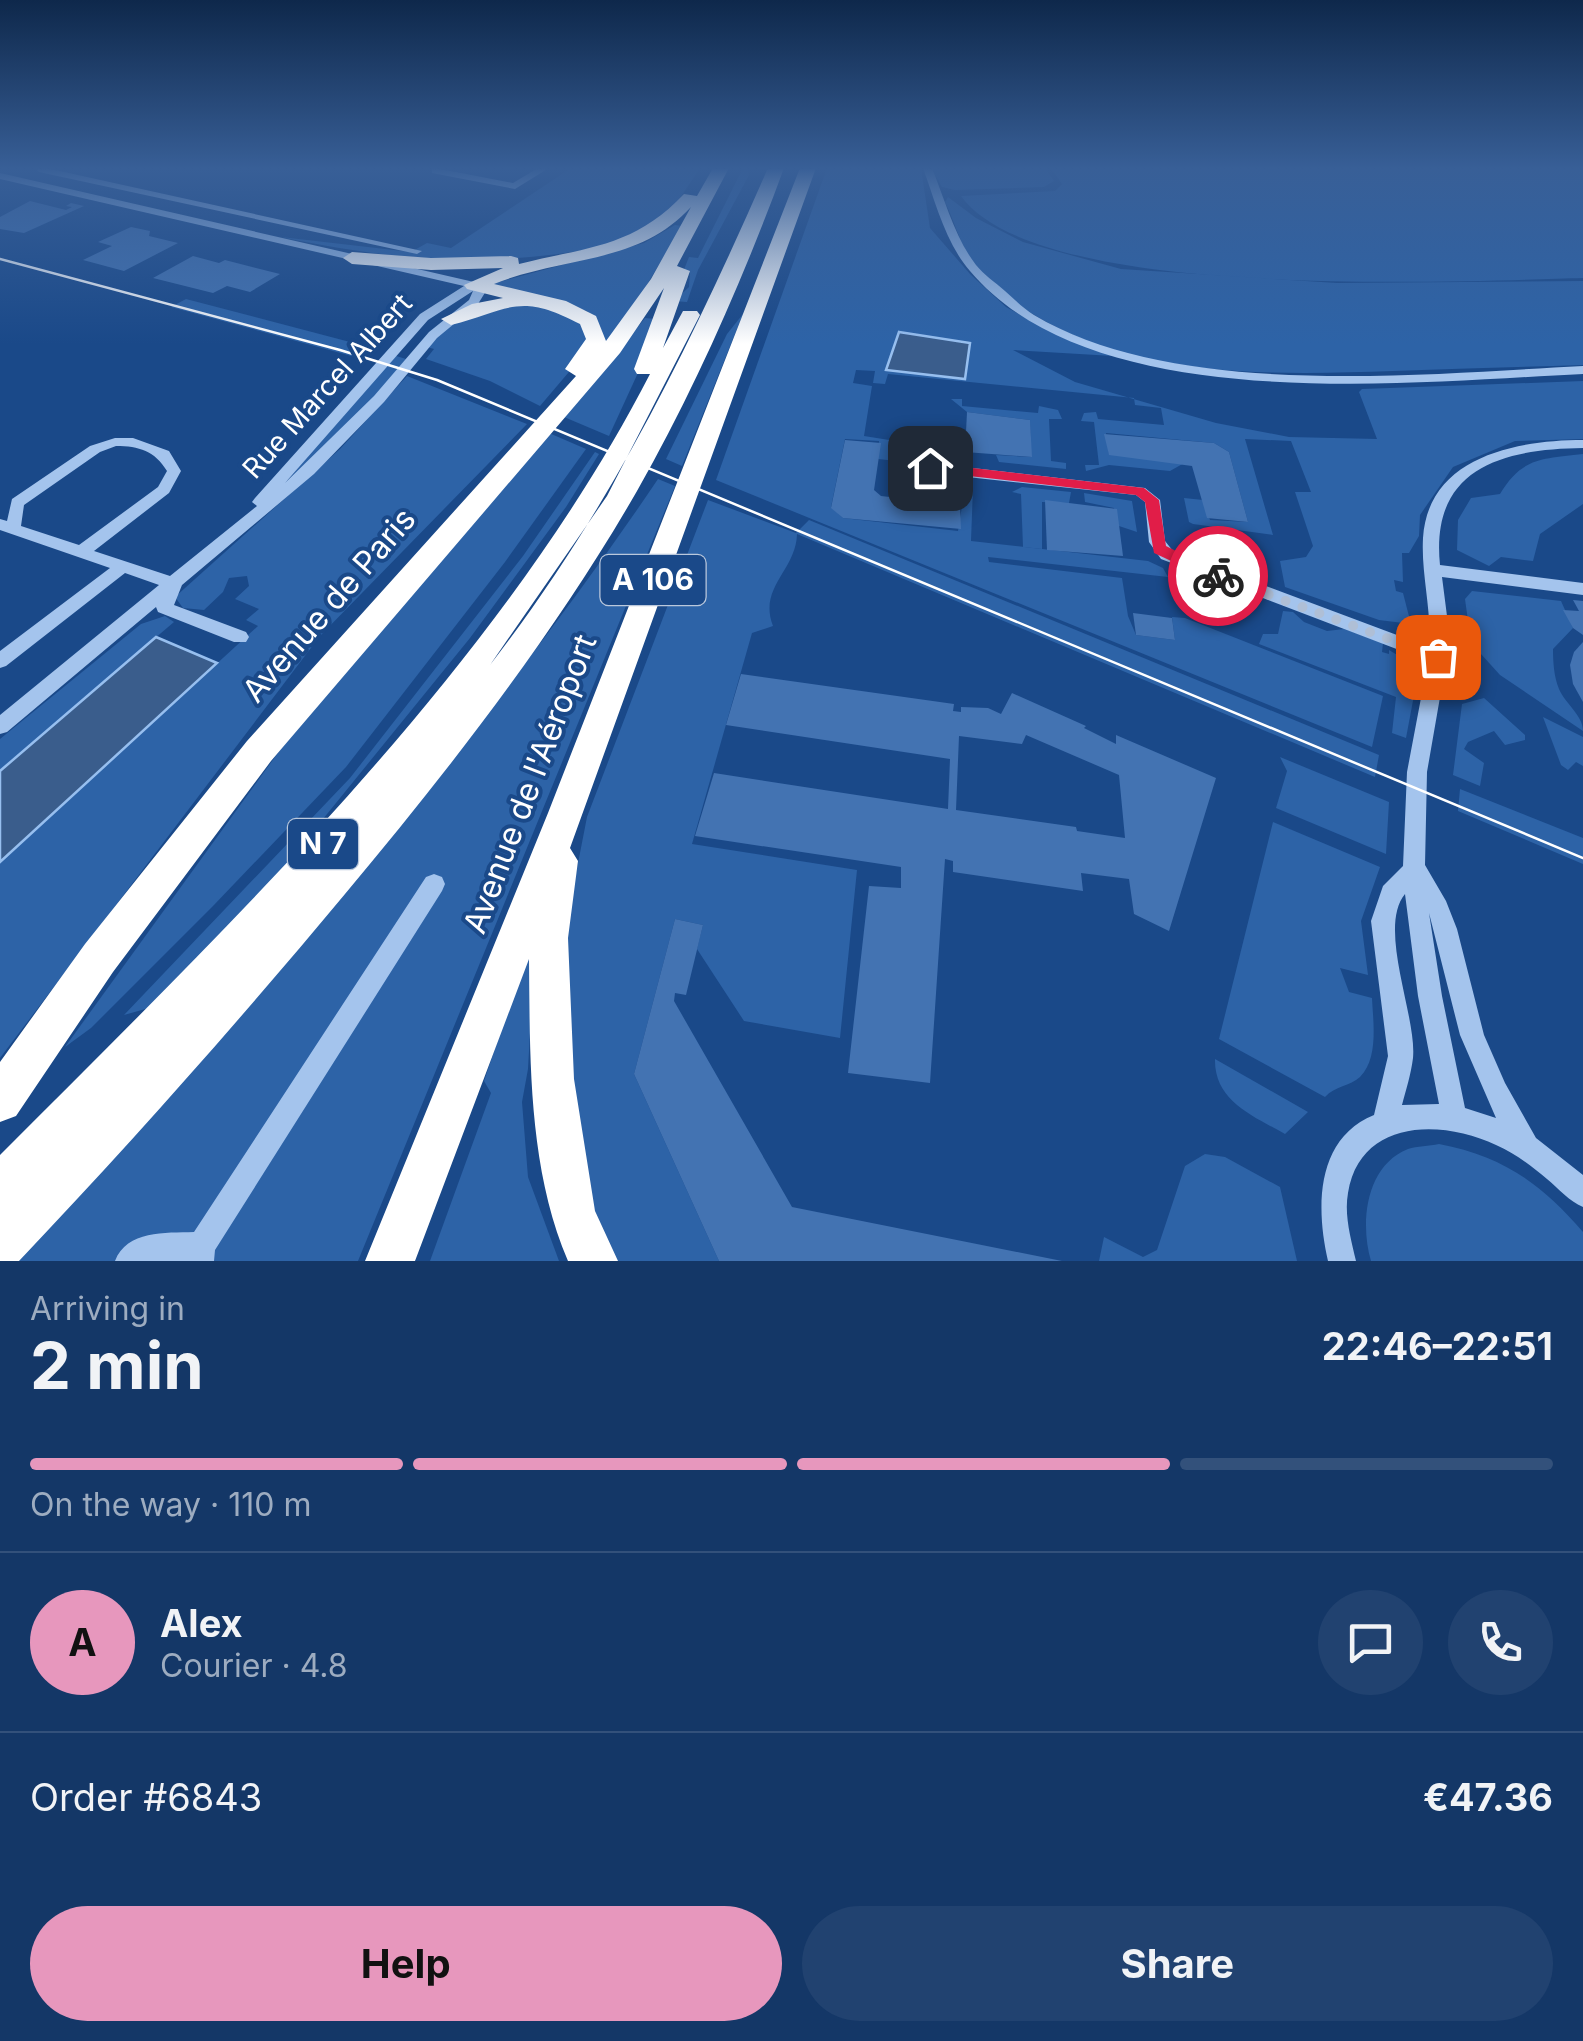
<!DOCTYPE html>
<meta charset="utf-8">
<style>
body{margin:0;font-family:Inter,sans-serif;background:#214270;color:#f1f3f6;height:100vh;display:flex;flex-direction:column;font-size:38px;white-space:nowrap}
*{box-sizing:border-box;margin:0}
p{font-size:32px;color:#9dacc0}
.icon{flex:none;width:55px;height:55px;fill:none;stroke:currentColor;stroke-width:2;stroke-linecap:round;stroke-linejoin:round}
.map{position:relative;height:1261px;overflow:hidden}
.side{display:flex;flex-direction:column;background:#143767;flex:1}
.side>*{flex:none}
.pin{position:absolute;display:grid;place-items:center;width:85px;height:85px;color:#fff;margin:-42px;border-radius:20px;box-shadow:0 5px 15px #0006}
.courier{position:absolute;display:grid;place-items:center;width:100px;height:100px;margin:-50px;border:8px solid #e11d48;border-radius:50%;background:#fff;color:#222;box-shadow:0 2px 12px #0007}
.overview em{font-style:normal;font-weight:700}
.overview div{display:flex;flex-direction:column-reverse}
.overview{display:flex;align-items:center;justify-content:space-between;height:170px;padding:0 30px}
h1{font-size:65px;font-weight:700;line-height:75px}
.bar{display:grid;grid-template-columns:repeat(4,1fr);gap:15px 10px;align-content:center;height:120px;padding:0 30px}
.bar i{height:12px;border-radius:8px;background:#33517b}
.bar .on{background:#e797bd}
.bar p{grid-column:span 4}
.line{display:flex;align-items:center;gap:25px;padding:0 30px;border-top:2px solid #33517b}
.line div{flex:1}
.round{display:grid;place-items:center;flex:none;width:105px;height:105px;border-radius:52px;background:#214270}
.button{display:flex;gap:20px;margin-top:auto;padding:20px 30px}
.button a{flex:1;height:115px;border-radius:60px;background:#e797bd;color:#111;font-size:40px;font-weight:700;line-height:115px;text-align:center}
.button a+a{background:#214270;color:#f1f3f6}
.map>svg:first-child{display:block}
.green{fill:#2d63a7}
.water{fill:#3a5d8c;stroke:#97bfef;stroke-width:2.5}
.building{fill:#4373b2;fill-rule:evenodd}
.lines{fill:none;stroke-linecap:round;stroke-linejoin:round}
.minor{fill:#a4c4ed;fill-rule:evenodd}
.highway{fill:#fff;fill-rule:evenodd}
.tram{stroke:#fff;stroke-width:2.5}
.route{fill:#e11d48}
.done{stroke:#afbfd6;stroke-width:10;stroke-dasharray:0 18}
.labels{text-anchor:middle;stroke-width:8;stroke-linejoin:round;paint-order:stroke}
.far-street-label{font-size:28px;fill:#fff;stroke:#1a4989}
.shield{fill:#1a4989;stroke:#bac8dc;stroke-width:2.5}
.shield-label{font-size:30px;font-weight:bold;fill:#fff}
.street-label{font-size:32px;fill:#fff;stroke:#1a4989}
</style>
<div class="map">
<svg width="1583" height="1261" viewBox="0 0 1583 1261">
<rect width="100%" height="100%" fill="#1a4989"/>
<!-- green -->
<g class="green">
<path d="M571,168H700C685,190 670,217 646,232C626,244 594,249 572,252C472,267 379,258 281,237L411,252L427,243L451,248Z"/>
<polygon points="743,168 748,168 749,175 698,270 687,302 674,301 689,287 690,272 679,282 689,257 698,258"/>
<polygon points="827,168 921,168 930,228 970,274 1006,307 1048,330 1113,356 1013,350 1075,382 1216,423 1289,437 1377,439 1359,392 1362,389 1583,381 1583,439 1515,441 1453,467 1420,515 1419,536 1409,553 1402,553 1403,582 1394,580 1396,591 1403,593 1411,624 1379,620 1285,587 1280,561 1306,557 1313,546 1295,492 1311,492 1291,441 1245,439 1273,535 1193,524 1189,522 1184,498 1203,500 1210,520 1248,522 1229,452 1214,443 1106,433 1109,454 1186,462 1170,471 1109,465 1086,471 1085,465 1099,465 1094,422 1081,421 1084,413 1096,412 1098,419 1164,425 1161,408 1135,405 1134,398 888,374 885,384 873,383 875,371 856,370 853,383 872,386 864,436 902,442 903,436 919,440 922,447 909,445 906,462 878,459 879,441 845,439 831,507 843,518 958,531 962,506 932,502 933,492 960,494 973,488 971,541 1148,561 1163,568 1168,577 988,557 989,562 1122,578 1128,616 1136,635 1175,640 1172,617 1185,618 1383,696 1372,747 716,480"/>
<polygon points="931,168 1045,168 1054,181 1044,187 955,190 942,187"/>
<path d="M1051,168H1583V278C1456,281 1038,303 961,196L1055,191L1062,184Z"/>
<path d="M948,197L976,218L1023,242L1121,269L1337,283L1583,281V365C1520,367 1456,369 1393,371C1251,376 1085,380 978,270C963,254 955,222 945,202Z"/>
<polygon points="675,225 682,226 636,303 603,347 600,347 602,331 587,311 491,284 644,243"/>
<polygon points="186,299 369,347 355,357 171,307"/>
<polygon points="524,303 574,314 589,336 574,366 540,406 490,381 426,359 434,349 427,347 454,322"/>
<polygon points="743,314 682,466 666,459 727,334"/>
<polygon points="645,318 656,319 637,375 609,436 564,417"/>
<polygon points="393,355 406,359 370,403 287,481"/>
<polygon points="407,376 527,424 320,636 0,1058 0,862 258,626 246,620 259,609 235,599 249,586 247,576 229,578 223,592 204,610 183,608 175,597 340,449"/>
<polygon points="951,399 962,399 962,406 1038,413 1039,406 1058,410 1062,419 1049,419 1051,461 1066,463 1066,469 999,462 996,455 1031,457 1030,420 967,412"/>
<polygon points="549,433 586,449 505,562 346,767 213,906 91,1028 65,1047 280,750"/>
<polygon points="595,452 599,454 566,507 470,638 258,899 156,1006 124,1015 350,778 523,556"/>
<path d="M1583,454V504L1540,534L1533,561L1501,557L1489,566L1457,550L1458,520L1471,498L1500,494C1522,457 1542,459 1583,454Z"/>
<path d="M658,479L675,486L358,1261H12C236,1007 469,760 658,479Z"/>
<polygon points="1022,487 1071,492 1069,503 1042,502 1042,549 1023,547 1021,494 1012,492"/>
<polygon points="1084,493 1132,501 1137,532 1119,526 1114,508 1085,502"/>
<path d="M708,500L796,533L809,520L1379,755L1375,777L797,534C796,571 758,587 773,626L752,633L692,844L857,870L840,1038L744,1021L697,949L703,925L675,919L634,1074L719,1261H607L557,1058V971L587,817Z"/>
<path d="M1472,591L1561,601L1573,628L1553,649C1553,662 1554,677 1559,689C1566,705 1583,715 1583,731L1500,675L1471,643L1465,599Z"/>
<path d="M1283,611L1293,612L1304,622L1327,631L1344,629L1383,643L1382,652L1389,654V650C1407,660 1410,666 1409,686L1415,690L1406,738L1392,733L1396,697L1259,644L1263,634H1278Z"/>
<polygon points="165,616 174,622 0,770 0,739 141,624"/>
<polygon points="1484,698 1525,735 1525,740 1505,745 1494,731 1468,742 1464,749 1484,763 1480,786 1453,775 1462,704"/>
<polygon points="1543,717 1583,737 1583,766 1576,762 1568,770 1561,765"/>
<polygon points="1280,757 1389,802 1386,854 1276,808 1287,771"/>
<polygon points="1460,789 1583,838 1583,864 1458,811"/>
<path d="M1273,822L1380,867L1361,921L1368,975L1340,968L1349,992L1372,998C1373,1021 1379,1058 1360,1077C1350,1086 1335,1086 1325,1097L1219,1039Z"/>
<polygon points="536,928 528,1069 522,1102 528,1177 559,1261 430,1261 491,1093 484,1081"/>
<path d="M1215,1059L1308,1112L1285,1134C1253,1116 1214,1101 1215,1059Z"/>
<path d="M1439,1144C1502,1156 1541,1183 1583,1232V1261H1371C1360,1224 1365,1166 1408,1149C1417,1146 1429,1146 1439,1144Z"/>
<polygon points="1205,1154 1225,1157 1280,1187 1297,1261 1099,1261 1104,1237 1143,1257 1157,1250 1185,1166"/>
</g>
<!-- water -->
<g class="water">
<polygon points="899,332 970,343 965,379 886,370"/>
<polygon points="156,637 217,663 0,862 0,771"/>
</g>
<!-- building -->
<g class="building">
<polygon points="30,201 66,210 72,207 66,206 71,203 84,206 24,233 0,229 0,217"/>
<polygon points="131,227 150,231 149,236 178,243 124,271 83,260 112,246 98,242"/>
<polygon points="193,256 219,263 225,260 280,274 250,292 227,286 213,293 153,278"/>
<polygon points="967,412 1030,420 1032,457 965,452"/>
<polygon points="1104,434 1214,443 1229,452 1248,522 1207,518 1192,466 1109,455"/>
<polygon points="845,440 881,443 874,490 881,496 960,505 961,529 843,518 831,508"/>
<polygon points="1045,500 1117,509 1123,556 1047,550"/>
<polygon points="1573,600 1583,601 1583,635 1573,628 1563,610 1579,611"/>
<polygon points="1133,613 1172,618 1175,640 1136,635"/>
<polygon points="1583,642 1583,702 1573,684 1570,665 1574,652"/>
<path d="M741,674L954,704L953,711L961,712V707L988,708L1001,714L1012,693L1086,726L1084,728L1116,744V735L1216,778L1169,931L1134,914L1129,879L1081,873L1083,891L953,872V861L945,859L930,1083L848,1073L869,886L901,888V867L695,836L714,773L948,809L950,759L726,725ZM1026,735L1119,775L1125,838L1077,831L1076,827L956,810L959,736L1022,744Z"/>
<polygon points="675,919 703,925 686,995 675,993 674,1001 792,1207 1062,1261 719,1261 634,1074"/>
</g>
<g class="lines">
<!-- minor -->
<g class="minor">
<polygon points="35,168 46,168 422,251 417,254 39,172"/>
<polygon points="435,168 513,183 538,168 549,168 515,189 432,173 432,169"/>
<path d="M923,168H932C945,200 955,238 976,265C984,275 995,282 1005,291C1014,299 1024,309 1034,315C1177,400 1422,374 1583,366V374C1410,382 1094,418 970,271C946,244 935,201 923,168Z"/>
<path d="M0,173L474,282L486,291L478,304L437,338L384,402L314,474L182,585L174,605L246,632L249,637L246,642H234L158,612L156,607L7,732L0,734V715L159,585L125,573L6,666L0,668V651L110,568L0,530V519L7,521L12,499L90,446L115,438H133L169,451L181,471L169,493L94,551L170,576L257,506L252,502L255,498L420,314L464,286L0,179ZM473,291L469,300L429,332L374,396L285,483L428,320ZM116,446C139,446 155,451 167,471L158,487L79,545L21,526L24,505L100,452Z"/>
<path d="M1583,440V448C1502,449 1430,468 1440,565L1583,583V595L1442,577L1447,616V657L1427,772L1425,865L1446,901L1457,929L1484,1035L1505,1083L1536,1138L1583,1175V1207C1569,1201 1559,1189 1547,1179C1531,1166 1515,1153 1496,1145C1441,1119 1360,1119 1348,1193C1344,1215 1351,1239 1356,1261H1328C1316,1209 1315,1139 1374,1115L1388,1056L1371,921L1383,886L1403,866L1407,772L1428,661L1161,559L1149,542L1145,502L1136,495L930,473L923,468L930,463L1145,488L1160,500L1165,541L1173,551L1429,647C1432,610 1421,575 1423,538C1428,457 1516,440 1583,440ZM1405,894L1418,996L1439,1104L1402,1105C1406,1090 1411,1074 1413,1058C1417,1016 1377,928 1405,894ZM1429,913L1460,1035L1496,1118L1465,1108L1442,996Z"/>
<path d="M434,874L442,877L445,884L442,891L215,1250L214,1261H115C127,1230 165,1233 194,1232L426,877Z"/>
</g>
<!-- highway -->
<g class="highway">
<path d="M713,168H729L677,266L690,271L663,348L683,311H697L700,315L607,496L490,665C610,510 690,346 768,168H784C744,277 695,389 637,491C554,635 452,766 345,894C240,1020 132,1142 19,1261H0V1155C232,922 498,669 650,374H637L634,369L664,288L620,353L271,761L113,972L16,1116L0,1122V1062L85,944L247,741L576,376L565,369L586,339L580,324C519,292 512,309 451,325L441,319L472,304L503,298L467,289L464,285L503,268L431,270L352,264L343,258L352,252L431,258L511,256L518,258L519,264C586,247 633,248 684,194L697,196ZM691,207L651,279L606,341L596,316L566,301L494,284C563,256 638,265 691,207Z"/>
<path d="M800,168H816L570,848L578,861L568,938L574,1079L595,1211L618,1261H568C528,1167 530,1060 529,959L415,1261H365L548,813Z"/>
</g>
<!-- tram -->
<polyline class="tram" points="0,259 340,350 437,380 1583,858"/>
</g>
<!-- sky -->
<linearGradient id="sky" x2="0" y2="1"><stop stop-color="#0e284b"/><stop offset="0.49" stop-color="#385f97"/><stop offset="1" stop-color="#385f97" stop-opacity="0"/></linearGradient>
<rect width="1583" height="344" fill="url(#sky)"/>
<!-- route -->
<polygon class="route" points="930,463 1144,488 1159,500 1166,546 1226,576 1218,582 1212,580 1154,553 1145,502 1136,495 925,471 925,465"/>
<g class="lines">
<!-- done -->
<polyline class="done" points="1218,576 1438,657"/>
</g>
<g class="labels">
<!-- far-street labels -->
<g class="far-street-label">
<text transform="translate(327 386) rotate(-48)" y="10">Rue Marcel Albert</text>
</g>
<!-- shield labels -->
<g class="shield">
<rect x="600.5" y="555" width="105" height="50" rx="8"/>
<rect x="288" y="819" width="70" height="50" rx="8"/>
</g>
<g class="shield-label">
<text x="653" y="590">A 106</text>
<text x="323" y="854">N 7</text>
</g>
<!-- street labels -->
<g class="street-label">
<text transform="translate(329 605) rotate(-49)" y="11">Avenue de Paris</text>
<text transform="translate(530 784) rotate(-69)" y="11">Avenue de l'Aéroport</text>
</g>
</g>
</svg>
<div class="pin" style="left:1438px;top:657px;background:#ea580c"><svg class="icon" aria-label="bag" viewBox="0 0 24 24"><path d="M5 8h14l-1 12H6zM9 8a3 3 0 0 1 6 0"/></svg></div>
<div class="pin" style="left:930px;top:468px;background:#1f2937"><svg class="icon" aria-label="home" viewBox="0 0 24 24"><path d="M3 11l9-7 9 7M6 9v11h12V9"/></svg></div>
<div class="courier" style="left:1218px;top:576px"><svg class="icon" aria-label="bike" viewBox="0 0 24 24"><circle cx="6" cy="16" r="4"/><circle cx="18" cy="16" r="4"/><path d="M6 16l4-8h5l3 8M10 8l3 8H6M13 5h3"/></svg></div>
</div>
<section class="side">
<div class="overview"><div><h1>2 min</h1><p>Arriving in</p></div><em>22:46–22:51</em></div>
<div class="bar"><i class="on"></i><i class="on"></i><i class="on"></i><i></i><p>On the way · 110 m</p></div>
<div class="line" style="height:180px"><b class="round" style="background:#e797bd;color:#111">A</b><div><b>Alex</b><p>Courier · 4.8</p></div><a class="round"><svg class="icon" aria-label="chat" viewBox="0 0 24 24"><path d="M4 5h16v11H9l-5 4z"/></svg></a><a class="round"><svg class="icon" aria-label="phone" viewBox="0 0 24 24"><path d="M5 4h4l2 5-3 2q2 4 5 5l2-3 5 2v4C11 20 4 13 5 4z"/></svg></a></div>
<div class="line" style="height:130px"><div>Order #6843</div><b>€47.36</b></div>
<div class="button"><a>Help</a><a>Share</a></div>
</section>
